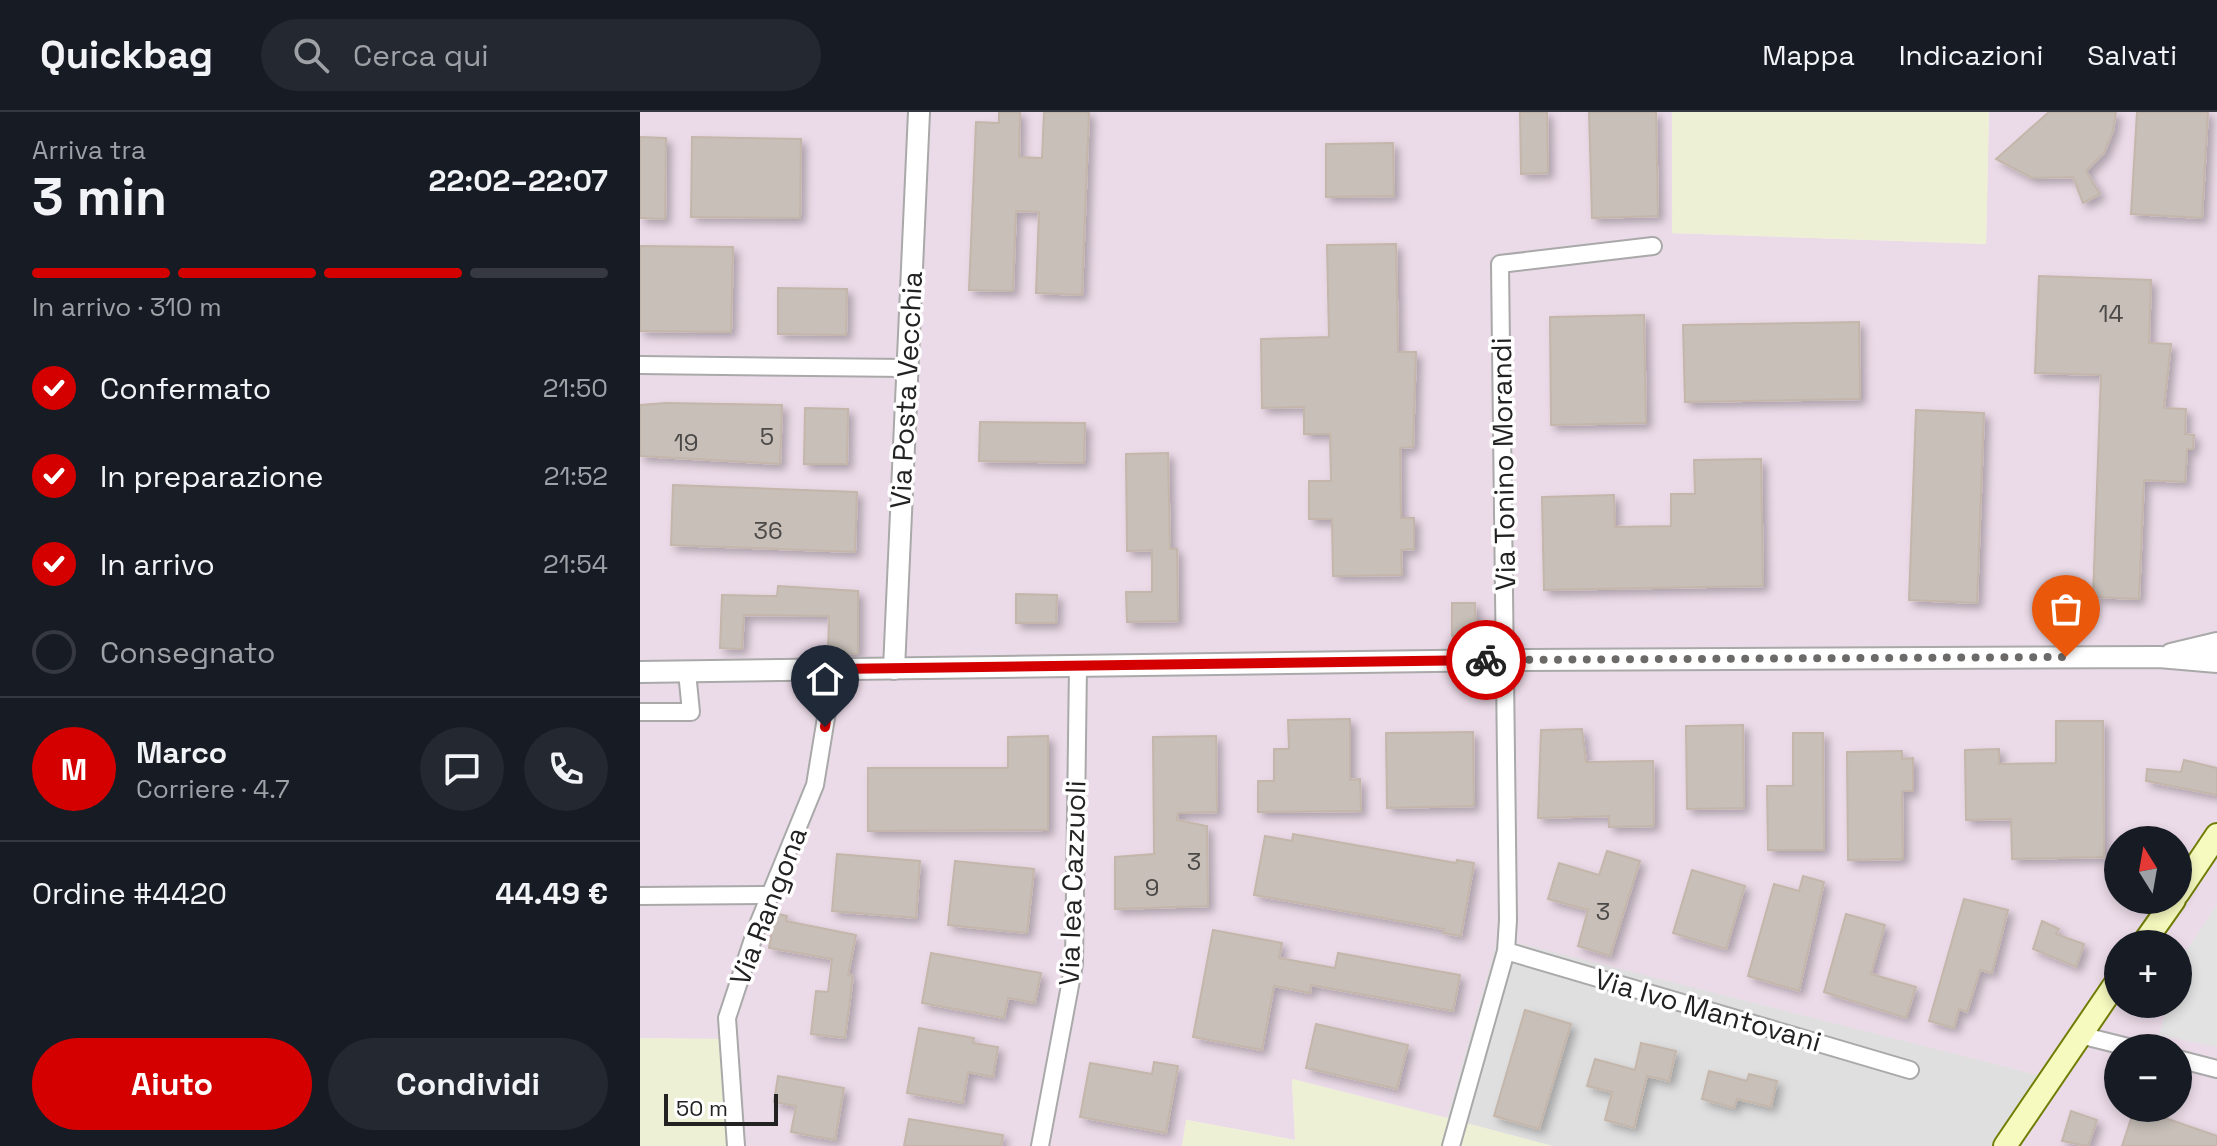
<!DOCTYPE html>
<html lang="it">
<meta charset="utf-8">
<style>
body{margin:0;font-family:"Space Grotesk",sans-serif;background:#242831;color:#f1f3f6;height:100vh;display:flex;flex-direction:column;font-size:30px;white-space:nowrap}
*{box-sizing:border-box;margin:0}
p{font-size:26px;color:#9ea1a6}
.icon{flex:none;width:44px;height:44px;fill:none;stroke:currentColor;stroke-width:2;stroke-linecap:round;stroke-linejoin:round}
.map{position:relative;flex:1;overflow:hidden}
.details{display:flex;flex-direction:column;background:#171b24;width:640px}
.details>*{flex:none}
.needle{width:52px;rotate:349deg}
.buttons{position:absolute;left:1464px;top:714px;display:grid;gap:16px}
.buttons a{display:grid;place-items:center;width:88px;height:88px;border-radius:50%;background:#171b24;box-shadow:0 4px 12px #0003;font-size:40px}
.scale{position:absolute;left:24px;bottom:20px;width:114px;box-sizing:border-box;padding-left:8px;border:4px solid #222;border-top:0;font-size:22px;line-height:28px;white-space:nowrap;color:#222;-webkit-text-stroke:6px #fff;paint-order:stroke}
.pin{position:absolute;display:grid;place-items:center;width:68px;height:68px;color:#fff;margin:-82px -34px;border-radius:50% 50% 50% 0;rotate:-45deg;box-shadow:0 0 8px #0007}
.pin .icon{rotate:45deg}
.courier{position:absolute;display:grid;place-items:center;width:80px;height:80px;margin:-40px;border:6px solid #d40000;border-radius:50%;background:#fff;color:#222;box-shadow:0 2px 10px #0007}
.summary em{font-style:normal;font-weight:700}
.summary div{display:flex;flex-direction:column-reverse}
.summary{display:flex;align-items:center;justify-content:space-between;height:136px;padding:0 32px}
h1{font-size:52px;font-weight:700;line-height:60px}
.bar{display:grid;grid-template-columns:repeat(4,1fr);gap:12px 8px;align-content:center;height:96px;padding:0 32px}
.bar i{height:10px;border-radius:6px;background:#363941}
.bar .active{background:#d40000}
.bar p{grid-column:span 4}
.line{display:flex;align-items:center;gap:20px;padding:0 32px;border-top:2px solid #363941}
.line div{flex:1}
.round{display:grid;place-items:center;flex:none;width:84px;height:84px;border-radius:42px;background:#242831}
ol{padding:0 32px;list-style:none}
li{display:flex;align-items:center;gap:24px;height:88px}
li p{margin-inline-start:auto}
li .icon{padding:8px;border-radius:50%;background:#d40000;color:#fff;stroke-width:4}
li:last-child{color:#9ea1a6}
li i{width:44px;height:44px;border:4px solid #363941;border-radius:50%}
.cta{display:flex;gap:16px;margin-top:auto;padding:16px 32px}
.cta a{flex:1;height:92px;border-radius:48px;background:#d40000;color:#fff;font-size:32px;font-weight:700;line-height:92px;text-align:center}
.cta a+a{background:#242831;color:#f1f3f6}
header{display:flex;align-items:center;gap:48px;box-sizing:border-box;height:112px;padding:0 40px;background:#171b24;border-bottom:2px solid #363941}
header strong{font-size:38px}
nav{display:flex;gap:44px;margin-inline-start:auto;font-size:28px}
.search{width:560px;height:72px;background:#242831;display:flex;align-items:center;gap:20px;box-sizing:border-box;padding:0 28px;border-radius:44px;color:#9ea1a6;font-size:30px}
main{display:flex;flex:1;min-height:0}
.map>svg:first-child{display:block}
.residential{fill:#e0dfdf}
.industrial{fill:#ebdbe8;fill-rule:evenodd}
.farmland{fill:#eef0d5}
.parking{fill:#e2e2e2}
.building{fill:#c7bfb8;stroke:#c4b6ab;stroke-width:2;filter:url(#shadow)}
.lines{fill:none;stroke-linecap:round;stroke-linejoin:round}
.minor-casing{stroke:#a9a9a9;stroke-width:20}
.tertiary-casing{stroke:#a9a9a9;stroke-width:24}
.secondary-casing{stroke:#707d05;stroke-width:26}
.minor{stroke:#fff;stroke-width:16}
.tertiary{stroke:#fff;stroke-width:20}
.secondary{stroke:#f7fabf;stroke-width:22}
.done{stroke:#6b6a68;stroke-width:8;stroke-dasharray:0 14.4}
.route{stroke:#d40000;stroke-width:10}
.labels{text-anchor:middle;stroke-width:7;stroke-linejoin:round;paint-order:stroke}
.number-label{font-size:24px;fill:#4b4948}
.street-label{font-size:28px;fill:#222;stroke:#fff}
</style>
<header>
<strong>Quickbag</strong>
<div class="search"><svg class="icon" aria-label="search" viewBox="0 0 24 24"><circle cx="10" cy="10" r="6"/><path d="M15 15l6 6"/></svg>Cerca qui</div>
<nav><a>Mappa</a><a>Indicazioni</a><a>Salvati</a></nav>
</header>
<main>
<section class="details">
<div class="summary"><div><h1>3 min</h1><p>Arriva tra</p></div><em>22:02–22:07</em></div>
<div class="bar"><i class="active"></i><i class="active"></i><i class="active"></i><i></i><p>In arrivo · 310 m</p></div>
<ol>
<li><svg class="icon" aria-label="check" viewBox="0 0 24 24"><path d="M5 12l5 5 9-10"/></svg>Confermato<p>21:50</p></li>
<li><svg class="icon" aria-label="check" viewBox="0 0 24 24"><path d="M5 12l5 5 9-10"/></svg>In preparazione<p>21:52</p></li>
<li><svg class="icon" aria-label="check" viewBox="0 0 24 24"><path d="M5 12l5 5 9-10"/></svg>In arrivo<p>21:54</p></li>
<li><i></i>Consegnato</li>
</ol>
<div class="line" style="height:144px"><b class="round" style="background:#d40000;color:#fff">M</b><div><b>Marco</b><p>Corriere · 4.7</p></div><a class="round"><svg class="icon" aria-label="chat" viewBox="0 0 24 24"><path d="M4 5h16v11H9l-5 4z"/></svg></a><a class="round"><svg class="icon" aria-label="phone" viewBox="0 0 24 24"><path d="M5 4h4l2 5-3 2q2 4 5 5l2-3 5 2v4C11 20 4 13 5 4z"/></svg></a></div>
<div class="line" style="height:104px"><div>Ordine #4420</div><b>44.49 €</b></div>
<div class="cta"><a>Aiuto</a><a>Condividi</a></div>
</section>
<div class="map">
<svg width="1577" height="1034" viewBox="0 0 1577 1034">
<defs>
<filter id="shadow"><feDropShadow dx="5" dy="5" stdDeviation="4" flood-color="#0004"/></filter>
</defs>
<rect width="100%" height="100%" fill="#f2efe9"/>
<!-- residential -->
<polygon class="residential" points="857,825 1411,966 1364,1034 912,1034 807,1006"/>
<!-- industrial -->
<path class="industrial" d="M0,0H1032V121L1346,132L1349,0H1577V1034H1364L1410,966L858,826L807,1006L652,967L655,1028L547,1008L542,1034H90L88,928L0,926ZM1478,728H1538V788H1478ZM1478,832H1538V892H1478ZM1478,936H1538V996H1478Z"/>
<!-- farmland -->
<g class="farmland">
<polygon points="1032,0 1349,0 1346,132 1032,121"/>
<polygon points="0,926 88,927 90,1034 0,1034"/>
<polygon points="652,967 807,1006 912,1034 542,1034 546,1008 655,1028"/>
</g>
<!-- parking -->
<polygon class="parking" points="1577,792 1577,935 1519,923 1528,892 1538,892 1538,860 1543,844"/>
<!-- building -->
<g class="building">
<polygon points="359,0 380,0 379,45 402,46 404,0 449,0 442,183 396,181 399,100 376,99 373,179 329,178 336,10 359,11"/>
<polygon points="880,0 907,0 908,61 881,62"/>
<polygon points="949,0 1016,0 1018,104 952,106"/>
<polygon points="1409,0 1476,0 1473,19 1464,41 1446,59 1460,82 1443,91 1433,65 1392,66 1356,47"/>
<polygon points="1497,0 1568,0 1562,106 1491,102"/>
<polygon points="0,25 26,26 25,107 0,106"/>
<polygon points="52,25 161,27 160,106 51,105"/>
<polygon points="753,31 754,84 686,85 686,32"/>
<polygon points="756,132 758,240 776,240 773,335 760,336 761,406 774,406 774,437 761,438 762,463 693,464 692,407 669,407 669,369 691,369 690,322 664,322 664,295 622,296 621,227 689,225 687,133"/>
<polygon points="0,134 93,135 91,220 0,219"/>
<polygon points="1399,164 1511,168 1509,231 1531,232 1524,296 1546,297 1545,322 1554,323 1553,337 1547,337 1545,370 1504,368 1499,487 1453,485 1461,263 1395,261"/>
<polygon points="138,176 207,177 206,223 138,222"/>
<polygon points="1004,203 1006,311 911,313 910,205"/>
<polygon points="1219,210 1220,287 1045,290 1043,213"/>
<polygon points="26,291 142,293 140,352 0,344 0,293"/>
<polygon points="165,296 208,297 207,352 164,352"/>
<polygon points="1276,298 1344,301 1337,491 1269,488"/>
<polygon points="340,310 445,311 444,351 339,349"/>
<polygon points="528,341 530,437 537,437 538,509 487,510 486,480 512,480 512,438 487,439 486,342"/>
<polygon points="1121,347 1123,474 904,478 902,385 974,383 975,415 1031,414 1031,382 1055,382 1054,348"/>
<polygon points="33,373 217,380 215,440 31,433"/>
<polygon points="138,474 218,479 218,542 188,541 189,504 104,503 102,537 80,536 82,483 137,484"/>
<polygon points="376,482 417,483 416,511 376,511"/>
<polygon points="812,491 835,491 836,524 812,524"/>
<polygon points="710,607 710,668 720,667 721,699 618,700 618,669 634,669 634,637 649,637 648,608"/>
<polygon points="1416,609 1463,609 1464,745 1372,747 1371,707 1326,708 1325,638 1359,637 1359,652 1416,651"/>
<polygon points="1103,613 1104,696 1047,697 1046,614"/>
<polygon points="942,617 946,650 1013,649 1014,714 969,715 969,704 898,706 901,618"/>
<polygon points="833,620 834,694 747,696 746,621"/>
<polygon points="1153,621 1183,621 1184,738 1128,738 1127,674 1153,674"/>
<polygon points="408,624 408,718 228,719 228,656 368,656 368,625"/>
<polygon points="576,624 577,700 538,701 537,708 567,714 568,794 475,797 475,745 514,742 513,625"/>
<polygon points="1262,639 1262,647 1273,646 1273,679 1262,679 1263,747 1208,748 1207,640"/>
<polygon points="1544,648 1577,656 1577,683 1506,669 1507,657 1541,660"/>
<polygon points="653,722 816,751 817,748 834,751 821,824 803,821 804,817 614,783 625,724 652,729"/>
<polygon points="967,739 1000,749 970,844 938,834 948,798 908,787 919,751 959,763"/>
<polygon points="197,742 280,749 276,806 192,799"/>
<polygon points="315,749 394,757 387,821 308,813"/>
<polygon points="1052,758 1105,774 1086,837 1033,821"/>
<polygon points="1163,764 1184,770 1159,879 1108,864 1134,772 1159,779"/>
<polygon points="1324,787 1368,798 1352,861 1340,858 1327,900 1319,897 1314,916 1289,909"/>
<polygon points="135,801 147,804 146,809 216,823 208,863 213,864 205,926 171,922 176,879 188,880 192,847 129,836"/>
<polygon points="1206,802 1245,813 1231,862 1276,875 1266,906 1184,880"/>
<polygon points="1402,809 1419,817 1416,822 1444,832 1436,855 1393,837"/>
<polygon points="573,818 642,831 639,846 695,856 698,841 820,863 813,899 671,873 670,881 634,874 622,938 553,925"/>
<polygon points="291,841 401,861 395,891 368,886 364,906 282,891"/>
<polygon points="885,898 931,912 899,1017 854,1004"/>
<polygon points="676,912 768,933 757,977 666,956"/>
<polygon points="279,916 334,926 333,931 358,935 353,965 328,960 323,991 267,981"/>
<polygon points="1001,931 1036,939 1029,969 1007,964 994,1016 965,1008 972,980 947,974 955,947 995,958"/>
<polygon points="514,950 538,954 526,1021 440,1005 450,951 512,962"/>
<polygon points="1069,959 1107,969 1109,962 1137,969 1131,995 1097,987 1094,996 1062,987"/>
<polygon points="138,964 204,976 195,1028 151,1020 156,994 134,990"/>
<polygon points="1499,997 1577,1024 1577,1034 1482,1034 1492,1004 1496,1005"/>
<polygon points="1431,999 1457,1008 1448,1034 1422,1029"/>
<polygon points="269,1007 363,1023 361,1034 264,1034"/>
</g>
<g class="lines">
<defs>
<g id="minor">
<polyline points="0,253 266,256"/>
<polyline points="0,600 51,600 47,560"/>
<polyline points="0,784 130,783"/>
<polyline points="866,839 1270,958"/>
<polyline points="1440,923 1492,936"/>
<polyline points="1538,947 1577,957"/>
<polyline points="96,1034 87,906 117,815 175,673 194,557"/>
<polyline points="400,1034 434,852 438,554"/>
<polyline points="811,1034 866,839 868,808 860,152 1013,134"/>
</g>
<g id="tertiary">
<polyline points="1531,542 1577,531"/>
<polyline points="254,557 279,0"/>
<polyline points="0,560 865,548 1519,545 1577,550"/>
</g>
<g id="secondary">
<polyline points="1538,781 1577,723"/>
<polyline points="1503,832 1534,788"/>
<polyline points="1365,1034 1478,868"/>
</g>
</defs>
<!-- minor casing -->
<use href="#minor" class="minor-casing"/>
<!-- tertiary casing -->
<use href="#tertiary" class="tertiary-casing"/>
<!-- secondary casing -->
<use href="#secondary" class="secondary-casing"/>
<!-- minor -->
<use href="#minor" class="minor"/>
<!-- tertiary -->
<use href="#tertiary" class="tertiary"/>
<!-- secondary -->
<use href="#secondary" class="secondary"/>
</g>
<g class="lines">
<!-- done -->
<polyline class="done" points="846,548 1426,545"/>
<!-- route -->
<polyline class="route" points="185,615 194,557 846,548"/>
</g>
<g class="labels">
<!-- number labels -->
<g class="number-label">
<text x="1471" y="210">14</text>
<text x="127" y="333">5</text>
<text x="46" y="339">19</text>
<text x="128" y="427">36</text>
<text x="554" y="758">3</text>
<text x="512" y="784">9</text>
<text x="963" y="808">3</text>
</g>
<!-- street labels -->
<g class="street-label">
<text transform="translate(266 278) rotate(-87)" y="10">Via Posta Vecchia</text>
<text transform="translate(863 352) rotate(-91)" y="10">Via Tonino Morandi</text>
<text transform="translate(432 771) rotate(-88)" y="10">Via lea Cazzuoli</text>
<text transform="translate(128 794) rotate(-69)" y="10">Via Rangona</text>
<text transform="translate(1068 898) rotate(16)" y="10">Via Ivo Mantovani</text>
</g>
</g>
</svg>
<div class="buttons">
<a><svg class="needle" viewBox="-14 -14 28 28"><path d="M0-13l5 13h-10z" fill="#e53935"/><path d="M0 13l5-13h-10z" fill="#9ea1a6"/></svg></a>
<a>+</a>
<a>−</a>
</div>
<div class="scale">50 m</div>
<div class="pin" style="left:1426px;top:545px;background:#ea580c"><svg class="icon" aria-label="bag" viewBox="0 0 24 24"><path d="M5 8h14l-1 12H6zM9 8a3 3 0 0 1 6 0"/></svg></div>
<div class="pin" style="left:185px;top:615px;background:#1f2937"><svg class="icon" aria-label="home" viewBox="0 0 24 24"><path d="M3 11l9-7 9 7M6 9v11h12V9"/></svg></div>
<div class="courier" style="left:846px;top:548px"><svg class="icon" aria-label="bike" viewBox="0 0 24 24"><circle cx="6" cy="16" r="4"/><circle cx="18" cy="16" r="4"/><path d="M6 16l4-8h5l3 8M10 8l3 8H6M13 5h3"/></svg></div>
</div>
</main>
